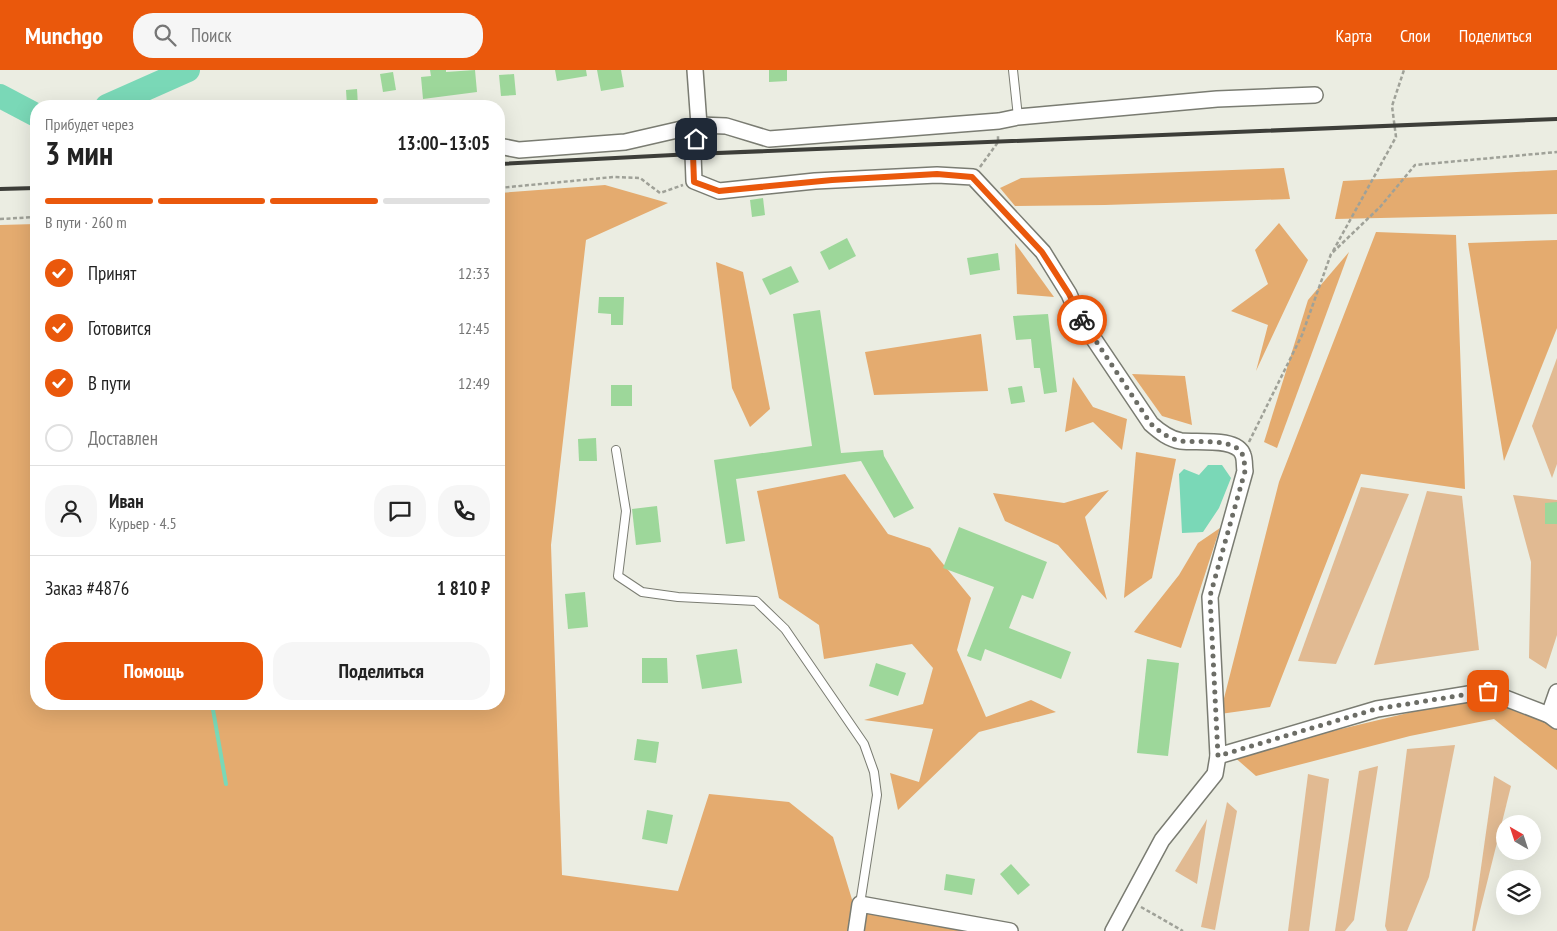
<!DOCTYPE html>
<html lang="ru">
<meta charset="utf-8">
<style>
body{margin:0;font-family:"PT Sans Narrow",sans-serif;background:#f6f6f6;color:#222;height:100vh;display:flex;flex-direction:column;font-size:19px;white-space:nowrap}
*{box-sizing:border-box;margin:0}
p{font-size:16px;color:#767676}
.icon{flex:none;width:28px;height:28px;fill:none;stroke:currentColor;stroke-width:2;stroke-linecap:round;stroke-linejoin:round}
.map{position:relative;flex:1;overflow:hidden}
.drawer{position:absolute;left:30px;top:30px;width:475px;height:610px;display:flex;flex-direction:column;background:#fff;border-radius:20px;box-shadow:0 5px 20px #0002}
.drawer>*{flex:none}
.needle{width:32px;rotate:321deg}
.fabs{position:absolute;left:1496px;top:745px;display:grid;gap:10px}
.fabs a{display:grid;place-items:center;width:45px;height:45px;border-radius:50%;background:#fff;box-shadow:0 5px 20px #0002;font-size:25px}
.pin{position:absolute;display:grid;place-items:center;width:42px;height:42px;color:#fff;margin:-21px;border-radius:10px;box-shadow:0 2px 8px #0006}
.courier{position:absolute;display:grid;place-items:center;width:50px;height:50px;margin:-25px;border:4px solid #ea580c;border-radius:50%;background:#fff;color:#222;box-shadow:0 1px 6px #0007}
.head em{font-style:normal;font-weight:800}
.head div{display:flex;flex-direction:column-reverse}
.head{display:flex;align-items:center;justify-content:space-between;height:85px;padding:0 15px}
h1{font-size:32px;font-weight:800;line-height:38px}
.bar{display:grid;grid-template-columns:repeat(4,1fr);gap:8px 5px;align-content:center;height:60px;padding:0 15px}
.bar i{height:6px;border-radius:4px;background:#e0e0e0}
.bar .on{background:#ea580c}
.bar p{grid-column:span 4}
.line{display:flex;align-items:center;gap:12px;padding:0 15px;border-top:1px solid #e0e0e0}
.line div{flex:1}
.round{display:grid;place-items:center;flex:none;width:52px;height:52px;border-radius:20px;background:#f6f6f6}
ol{padding:0 15px;list-style:none}
li{display:flex;align-items:center;gap:15px;height:55px}
li p{margin-inline-start:auto}
li .icon{padding:5px;border-radius:50%;background:#ea580c;color:#fff;stroke-width:4}
li:last-child{color:#767676}
li i{width:28px;height:28px;border:2px solid #e0e0e0;border-radius:50%}
.primary-button{display:flex;gap:10px;margin-top:auto;padding:10px 15px}
.primary-button a{flex:1;height:58px;border-radius:20px;background:#ea580c;color:#fff;font-size:20px;font-weight:800;line-height:58px;text-align:center}
.primary-button a+a{background:#f6f6f6;color:#222}
header{display:flex;align-items:center;gap:30px;box-sizing:border-box;height:70px;padding:0 25px;background:#ea580c;color:#fff}
header strong{font-size:24px}
nav{display:flex;gap:28px;margin-inline-start:auto;font-size:18px}
.search{width:350px;height:45px;background:#f6f6f6;display:flex;align-items:center;gap:12px;box-sizing:border-box;padding:0 18px;border-radius:20px;color:#767676;font-size:19px}
.map>svg:first-child{display:block}
.green{fill:#e1ba92}
.forest{fill:#e4ab6f}
.water{fill:#7ad8b7}
.lines{fill:none;stroke-linecap:round;stroke-linejoin:round}
.stream{stroke:#7ad8b7;stroke-width:4}
.river{stroke:#7ad8b7;stroke-width:24}
.building{fill:#9dd79a}
.service-casing{stroke:#7a7c72;stroke-width:10}
.minor-casing{stroke:#7a7c72;stroke-width:18}
.path{stroke:#9fa198;stroke-width:2.5;stroke-dasharray:4 2.5;stroke-linecap:butt}
.service{stroke:#fff;stroke-width:8}
.minor{stroke:#fff;stroke-width:15}
.rail{stroke:#3d3e39;stroke-width:4}
.done{stroke:#6c6d66;stroke-width:5;stroke-dasharray:0 9}
.route{stroke:#ea580c;stroke-width:6}
</style>
<header>
<strong>Munchgo</strong>
<div class="search"><svg class="icon" aria-label="search" viewBox="0 0 24 24"><circle cx="10" cy="10" r="6"/><path d="M15 15l6 6"/></svg>Поиск</div>
<nav><a>Карта</a><a>Слои</a><a>Поделиться</a></nav>
</header>
<div class="map">
<svg width="1557" height="861" viewBox="0 0 1557 861">
<rect width="100%" height="100%" fill="#ebede2"/>
<!-- green -->
<g class="green">
<polygon points="1557,288 1557,394 1552,408 1532,356"/>
<polygon points="1361,417 1409,424 1336,594 1298,591"/>
<polygon points="1427,421 1462,426 1479,580 1374,595"/>
<polygon points="1513,425 1557,430 1557,565 1546,599 1529,588 1531,492"/>
<polygon points="1455,675 1429,807 1407,861 1387,861 1385,856 1407,679"/>
<polygon points="1378,696 1354,850 1345,861 1335,861 1359,701"/>
<polygon points="1308,704 1329,709 1309,861 1288,861"/>
<polygon points="1494,706 1511,716 1475,861 1472,861"/>
<polygon points="1227,732 1237,741 1215,860 1201,857"/>
<polygon points="1207,749 1197,814 1175,801"/>
</g>
<!-- forest -->
<g class="forest">
<polygon points="1284,98 1290,129 1105,135 1015,136 1000,118 1021,108"/>
<polygon points="1557,100 1557,144 1335,149 1343,111"/>
<polygon points="605,115 668,133 586,170 551,475 562,805 678,821 709,724 789,732 833,767 854,836 975,861 0,861 0,155 36,154 36,634 499,634 499,123"/>
<polygon points="1279,153 1308,190 1256,301 1268,255 1231,241 1268,214 1255,180"/>
<polygon points="1376,162 1456,165 1465,419 1361,404 1270,637 1220,644 1279,412"/>
<polygon points="1557,170 1557,258 1504,391 1468,173"/>
<polygon points="1015,173 1054,227 1017,224"/>
<polygon points="1349,182 1277,378 1264,372 1308,230"/>
<polygon points="716,192 743,202 770,339 750,357 732,318"/>
<polygon points="981,264 988,321 874,325 865,282"/>
<polygon points="1132,304 1185,306 1192,355 1162,346"/>
<polygon points="1073,307 1093,337 1127,349 1122,380 1093,352 1065,362"/>
<polygon points="1136,382 1176,389 1152,508 1124,528"/>
<polygon points="845,404 888,464 930,478 971,528 957,580 986,647 1031,630 1056,642 979,662 898,740 890,703 919,712 933,659 864,650 923,634 933,598 912,574 824,589 819,555 779,528 757,421"/>
<polygon points="1109,420 1085,447 1107,530 1058,475 1005,451 993,423 1064,433"/>
<polygon points="1220,458 1181,578 1134,562 1179,505 1198,473"/>
<polygon points="1458,631 1518,631 1557,654 1557,700 1494,649 1410,666 1256,706 1232,685"/>
</g>
<!-- water -->
<polygon class="water" points="1208,395 1222,395 1231,408 1219,438 1203,462 1182,463 1179,404 1184,399 1199,405"/>
<g class="lines">
<!-- stream -->
<polyline class="stream" points="212,634 226,714"/>
<!-- river -->
<g class="river">
<polyline points="0,26 36,45"/>
<polyline points="107,36 188,0"/>
</g>
</g>
<!-- building -->
<g class="building">
<polygon points="430,0 446,0 446,2 475,0 477,22 423,29 421,7 431,6"/>
<polygon points="555,0 586,0 587,6 557,11"/>
<polygon points="597,0 621,0 624,17 601,21"/>
<polygon points="769,0 787,0 787,11 769,12"/>
<polygon points="393,2 396,20 383,22 380,4"/>
<polygon points="514,4 516,25 501,26 499,5"/>
<polygon points="357,19 358,36 347,36 346,20"/>
<polygon points="763,128 765,145 752,147 750,130"/>
<polygon points="847,168 856,186 829,200 820,182"/>
<polygon points="998,183 1000,200 970,205 967,188"/>
<polygon points="791,196 799,212 770,225 762,209"/>
<polygon points="599,227 624,227 623,255 611,255 611,244 598,243"/>
<polygon points="820,240 841,383 883,380 884,386 914,438 894,448 861,391 736,409 745,471 726,474 714,390 812,376 793,244"/>
<polygon points="1048,244 1057,322 1044,324 1040,298 1034,298 1031,269 1016,270 1013,246"/>
<rect x="611" y="315" width="21" height="21"/>
<polygon points="1022,316 1025,332 1011,334 1008,318"/>
<polygon points="596,368 597,391 579,391 578,369"/>
<polygon points="1557,432 1557,454 1545,454 1545,433"/>
<polygon points="657,436 661,472 636,475 632,439"/>
<polygon points="959,457 1047,492 1033,529 1022,525 1009,558 1071,582 1061,609 985,579 981,591 967,586 994,517 943,498"/>
<polygon points="585,522 588,557 568,559 565,524"/>
<polygon points="737,579 742,613 702,619 696,585"/>
<polygon points="642,588 667,588 668,613 642,613"/>
<polygon points="1147,589 1179,593 1168,686 1137,683"/>
<polygon points="876,593 906,603 898,626 869,616"/>
<polygon points="637,669 659,672 656,693 634,690"/>
<polygon points="647,740 673,745 667,774 642,769"/>
<polygon points="1011,794 1030,815 1018,825 1000,804"/>
<polygon points="946,804 975,809 972,825 944,820"/>
</g>
<g class="lines">
<defs>
<g id="service">
<polyline points="1013,0 1018,47"/>
<polyline points="616,380 626,441 618,506 642,522 678,527 756,531 785,559 864,674 874,702 877,725 860,834"/>
</g>
<g id="minor">
<path d="M695,0L699,55L693,84L694,111L719,121L815,111L937,105L973,107L1043,182L1069,224L1079,247L1151,354C1160,362 1169,369 1181,371C1197,373 1237,367 1243,385C1245,390 1244,396 1245,401L1210,527L1218,686L1215,704L1162,770L1113,861"/>
<polyline points="499,76 519,80 625,72 699,55 726,56 769,69 999,51 1018,47 1217,29 1315,25"/>
<polyline points="1549,645 1557,622"/>
<polyline points="1218,686 1377,639 1487,621 1549,645 1557,651"/>
<polyline points="856,861 860,834 1010,861"/>
</g>
</defs>
<!-- service casing -->
<use href="#service" class="service-casing"/>
<!-- minor casing -->
<use href="#minor" class="minor-casing"/>
<!-- path -->
<g class="path">
<polyline points="980,97 998,72 998,65"/>
<polyline points="499,118 613,107 640,108 660,123 683,115"/>
<polyline points="0,149 36,147"/>
<polyline points="1333,181 1396,67 1392,36 1404,0"/>
<polyline points="1249,372 1302,265 1331,184 1380,137 1415,95 1557,82"/>
<polyline points="1141,837 1183,861"/>
</g>
<!-- service -->
<use href="#service" class="service"/>
<!-- minor -->
<use href="#minor" class="minor"/>
<!-- rail -->
<g class="rail">
<polyline points="499,94 693,84 1557,49"/>
<polyline points="0,119 36,118"/>
</g>
</g>
<g class="lines">
<!-- done -->
<path class="done" d="M1082,250L1151,354C1160,362 1169,369 1181,371C1197,373 1237,367 1243,386C1245,390 1244,396 1245,401L1210,526L1218,686L1376,639L1488,621"/>
<!-- route -->
<polyline class="route" points="696,69 693,84 694,112 719,121 832,110 937,104 972,107 1042,182 1069,224 1082,250"/>
</g>
</svg>
<div class="fabs">
<a><svg class="needle" viewBox="-14 -14 28 28"><path d="M0-13l5 13h-10z" fill="#e53935"/><path d="M0 13l5-13h-10z" fill="#767676"/></svg></a>
<a><svg class="icon" aria-label="layers" viewBox="0 0 24 24"><path d="M12 4l9 5-9 5-9-5zM3 14l9 5 9-5"/></svg></a>
</div>
<div class="pin" style="left:1488px;top:621px;background:#ea580c"><svg class="icon" aria-label="bag" viewBox="0 0 24 24"><path d="M5 8h14l-1 12H6zM9 8a3 3 0 0 1 6 0"/></svg></div>
<div class="pin" style="left:696px;top:69px;background:#1f2937"><svg class="icon" aria-label="home" viewBox="0 0 24 24"><path d="M3 11l9-7 9 7M6 9v11h12V9"/></svg></div>
<div class="courier" style="left:1082px;top:250px"><svg class="icon" aria-label="bike" viewBox="0 0 24 24"><circle cx="6" cy="16" r="4"/><circle cx="18" cy="16" r="4"/><path d="M6 16l4-8h5l3 8M10 8l3 8H6M13 5h3"/></svg></div>
<section class="drawer">
<div class="head"><div><h1>3 мин</h1><p>Прибудет через</p></div><em>13:00–13:05</em></div>
<div class="bar"><i class="on"></i><i class="on"></i><i class="on"></i><i></i><p>В пути · 260 m</p></div>
<ol>
<li><svg class="icon" aria-label="check" viewBox="0 0 24 24"><path d="M5 12l5 5 9-10"/></svg>Принят<p>12:33</p></li>
<li><svg class="icon" aria-label="check" viewBox="0 0 24 24"><path d="M5 12l5 5 9-10"/></svg>Готовится<p>12:45</p></li>
<li><svg class="icon" aria-label="check" viewBox="0 0 24 24"><path d="M5 12l5 5 9-10"/></svg>В пути<p>12:49</p></li>
<li><i></i>Доставлен</li>
</ol>
<div class="line" style="height:90px"><a class="round"><svg class="icon" aria-label="person" viewBox="0 0 24 24"><circle cx="12" cy="8" r="4"/><path d="M4 21q1-7 8-7t8 7"/></svg></a><div><b>Иван</b><p>Курьер · 4.5</p></div><a class="round"><svg class="icon" aria-label="chat" viewBox="0 0 24 24"><path d="M4 5h16v11H9l-5 4z"/></svg></a><a class="round"><svg class="icon" aria-label="phone" viewBox="0 0 24 24"><path d="M5 4h4l2 5-3 2q2 4 5 5l2-3 5 2v4C11 20 4 13 5 4z"/></svg></a></div>
<div class="line" style="height:65px"><div>Заказ #4876</div><b>1 810 ₽</b></div>
<div class="primary-button"><a>Помощь</a><a>Поделиться</a></div>
</section>
</div>
